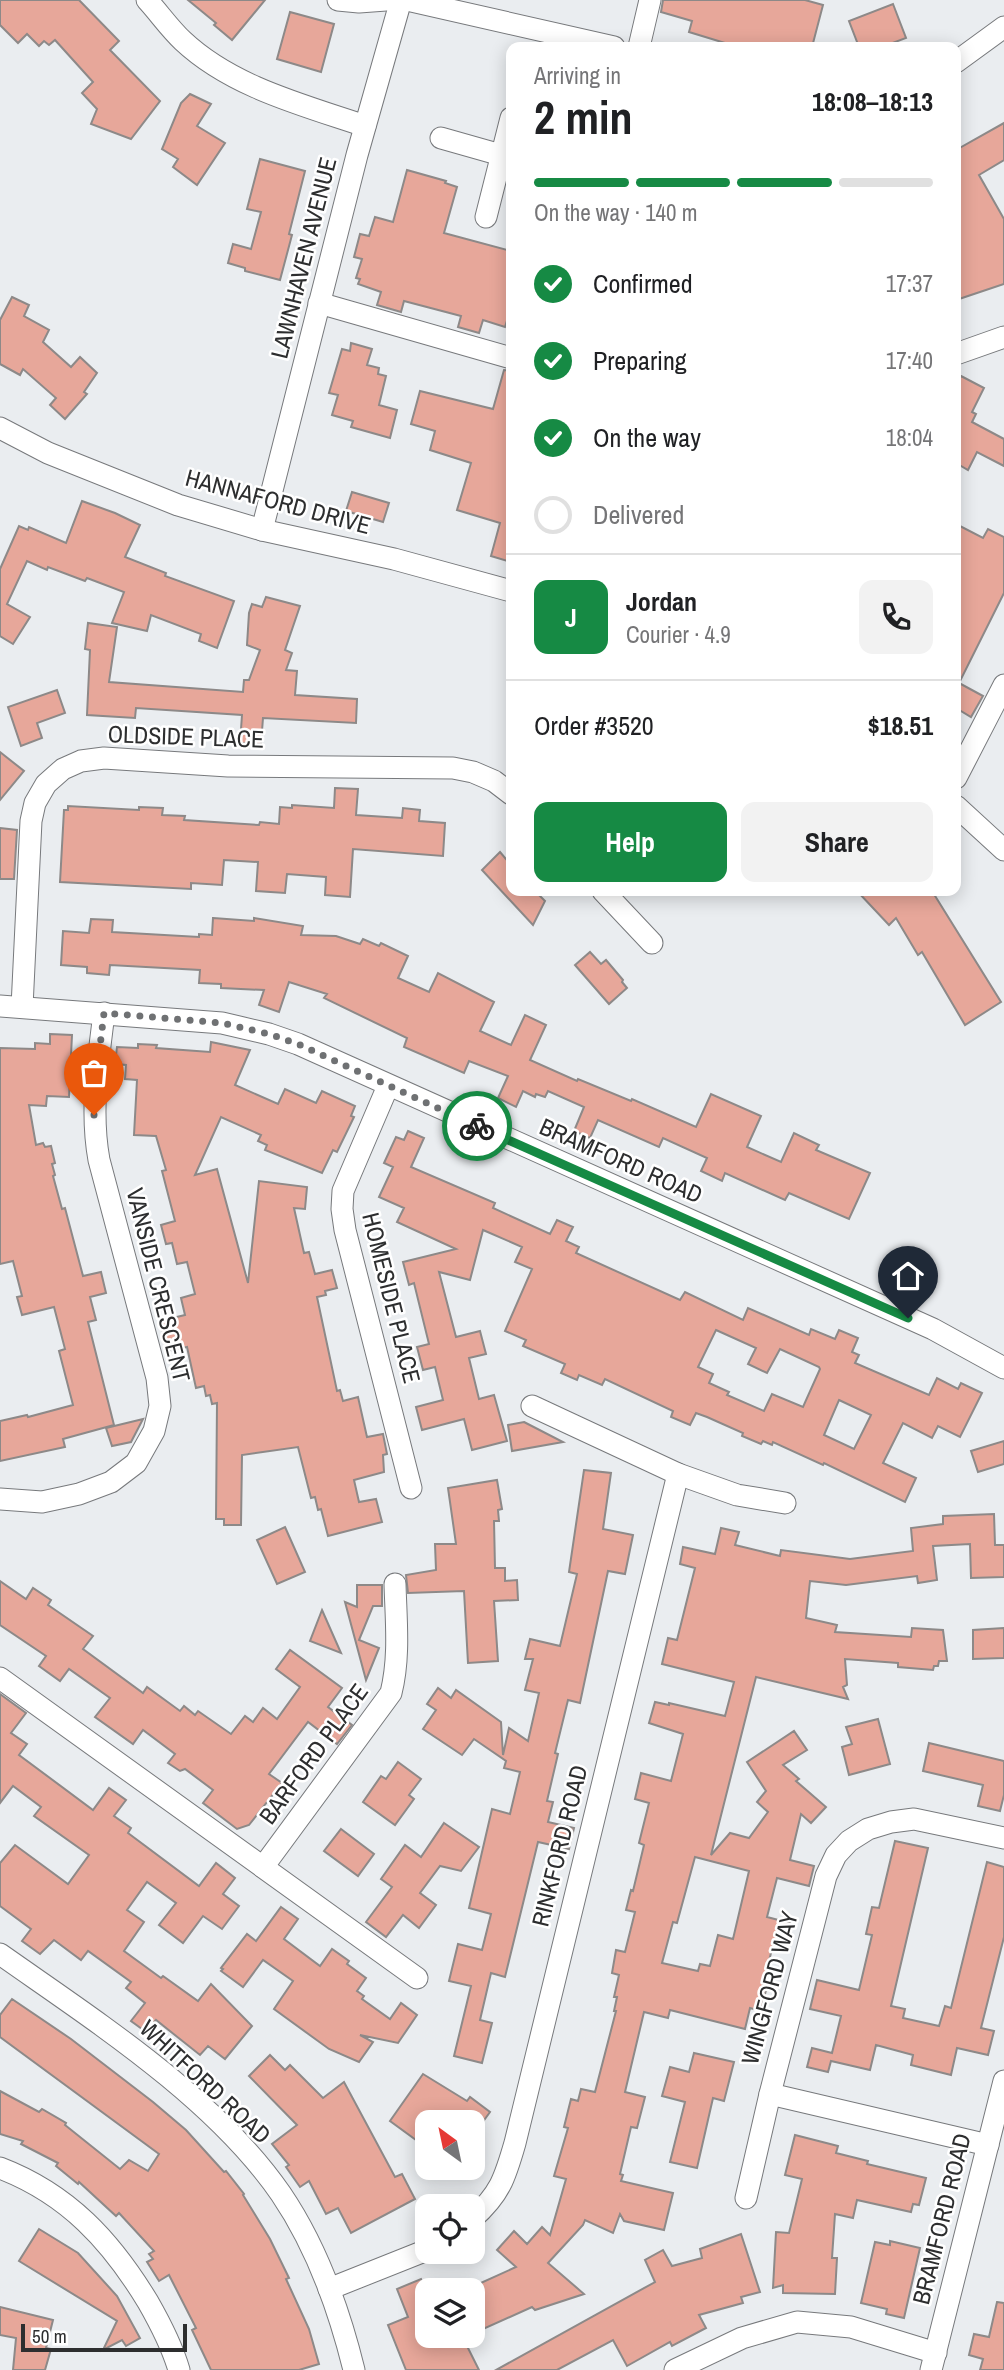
<!DOCTYPE html>
<meta charset="utf-8">
<style>
body{margin:0;font-family:"Archivo Narrow",sans-serif;background:#f2f2f2;color:#202124;height:100vh;display:flex;flex-direction:column;font-size:26px;white-space:nowrap}
*{box-sizing:border-box;margin:0}
p{font-size:23px;color:#757577}
.icon{flex:none;width:38px;height:38px;fill:none;stroke:currentColor;stroke-width:2;stroke-linecap:round;stroke-linejoin:round}
.map{position:relative;flex:1;overflow:hidden}
.sheet{position:absolute;left:506px;top:42px;width:455px;height:854px;display:flex;flex-direction:column;background:#fff;border-radius:14px;box-shadow:0 4px 18px #0003}
.sheet>*{flex:none}
.needle{width:46px;rotate:327deg}
.controls{position:absolute;left:415px;top:2110px;display:grid;gap:14px}
.controls a{display:grid;place-items:center;width:70px;height:70px;border-radius:14px;background:#fff;box-shadow:0 4px 18px #0003;font-size:35px}
.scale{position:absolute;left:21px;bottom:18px;width:166px;box-sizing:border-box;padding-left:7px;border:4px solid #2d2e2f;border-top:0;font-size:19px;line-height:24px;white-space:nowrap;color:#2d2e2f;-webkit-text-stroke:5px #fff;paint-order:stroke}
.pin{position:absolute;display:grid;place-items:center;width:60px;height:60px;color:#fff;margin:-72px -30px;border-radius:50% 50% 50% 0;rotate:-45deg;box-shadow:0 0 7px #0007}
.pin .icon{rotate:45deg}
.courier{position:absolute;display:grid;place-items:center;width:70px;height:70px;margin:-35px;border:5px solid #168a44;border-radius:50%;background:#fff;color:#222;box-shadow:0 2px 9px #0007}
.head em{font-style:normal;font-weight:700}
.head div{display:flex;flex-direction:column-reverse}
.head{display:flex;align-items:center;justify-content:space-between;height:119px;padding:0 28px}
h1{font-size:46px;font-weight:700;line-height:52px}
.bar{display:grid;grid-template-columns:repeat(4,1fr);gap:10px 7px;align-content:center;height:84px;padding:0 28px}
.bar i{height:9px;border-radius:5px;background:#e0e0e0}
.bar .current{background:#168a44}
.bar p{grid-column:span 4}
.line{display:flex;align-items:center;gap:18px;padding:0 28px;border-top:2px solid #e0e0e0}
.line div{flex:1}
.round{display:grid;place-items:center;flex:none;width:74px;height:74px;border-radius:14px;background:#f2f2f2}
ol{padding:0 28px;list-style:none}
li{display:flex;align-items:center;gap:21px;height:77px}
li p{margin-inline-start:auto}
li .icon{padding:7px;border-radius:50%;background:#168a44;color:#fff;stroke-width:4}
li:last-child{color:#757577}
li i{width:38px;height:38px;border:4px solid #e0e0e0;border-radius:50%}
.action{display:flex;gap:14px;margin-top:auto;padding:14px 28px}
.action a{flex:1;height:80px;border-radius:14px;background:#168a44;color:#fff;font-size:28px;font-weight:700;line-height:80px;text-align:center}
.action a+a{background:#f2f2f2;color:#202124}
.map>svg:first-child{display:block}
.building{fill:#e7a79a;stroke:#8d8988;stroke-width:2;fill-rule:evenodd}
.lines{fill:none;stroke-linecap:round;stroke-linejoin:round}
.minor-casing{stroke:#77797c;stroke-width:23}
.minor{stroke:#fff;stroke-width:21}
.done{stroke:#6f7173;stroke-width:7;stroke-dasharray:0 12.6}
.route{stroke:#168a44;stroke-width:9}
.labels{text-anchor:middle;stroke-width:5;stroke-linejoin:round;paint-order:stroke}
.street-label{font-size:24px;fill:#2d2e2f;stroke:#fff}
</style>
<div class="map">
<svg width="1004" height="2370" viewBox="0 0 1004 2370">
<rect width="100%" height="100%" fill="#eaedf0"/>
<!-- building -->
<g class="building">
<polygon points="0,0 79,0 119,41 110,50 160,101 131,139 91,124 97,109 82,93 93,82 55,40 49,45 44,41 39,46 27,34 18,43 0,25"/>
<polygon points="188,0 265,0 232,40 214,25 216,23"/>
<polygon points="663,0 805,0 823,5 812,47 738,47 689,32 692,21 661,12"/>
<polygon points="893,4 906,38 882,47 859,47 849,21"/>
<polygon points="290,12 334,24 321,72 277,59"/>
<polygon points="190,94 211,104 197,126 225,143 197,185 173,167 178,159 162,149 181,103"/>
<polygon points="1004,123 1004,160 979,175 1004,219 1004,284 956,300 956,150"/>
<polygon points="260,159 305,171 289,234 292,235 280,280 245,271 245,268 228,263 233,244 251,249 261,212 247,209"/>
<polygon points="407,170 446,181 445,183 457,187 444,233 511,251 511,308 505,327 483,320 479,333 458,327 461,316 404,301 401,312 377,305 381,292 358,284 360,279 356,278 362,259 354,257 360,234 369,236 375,217 393,222"/>
<polygon points="12,297 29,305 24,316 49,330 43,342 71,367 80,357 97,373 84,392 87,394 65,419 50,405 56,398 23,369 20,375 0,364 0,320"/>
<polygon points="351,343 372,349 367,365 379,368 378,374 386,376 379,405 397,410 390,438 351,427 353,421 332,415 338,395 329,393 342,349 350,351"/>
<polygon points="504,370 511,371 511,562 491,556 500,523 457,510 471,463 430,450 435,431 411,424 420,391 493,409"/>
<polygon points="961,376 984,388 972,412 976,414 972,422 1004,439 1004,466 977,452 968,470 956,463 956,386"/>
<polygon points="352,492 389,503 383,522 346,511"/>
<polygon points="82,501 115,513 140,525 125,557 166,573 165,576 234,601 217,648 199,641 201,634 151,615 147,631 112,623 124,592 87,578 85,581 48,567 47,570 27,561 7,604 30,617 13,644 0,636 0,569 19,526 28,530 29,527 66,543"/>
<polygon points="956,524 983,538 988,529 1004,537 1004,593 959,683 983,696 971,717 956,708"/>
<polygon points="266,597 300,606 285,650 292,653 286,670 297,671 295,695 357,699 356,723 263,718 261,744 240,743 242,715 136,708 135,718 87,715 90,650 85,649 88,623 117,627 109,682 243,692 244,680 249,680 260,650 247,645 249,613 252,604 262,607"/>
<polygon points="57,690 65,713 37,723 42,738 21,746 8,707"/>
<polygon points="0,752 24,771 0,800"/>
<polygon points="335,788 358,789 356,815 402,818 403,808 420,810 419,821 445,823 443,856 353,849 350,897 325,895 326,877 287,874 285,893 256,891 258,862 224,860 222,885 191,883 191,889 60,882 64,810 68,810 68,806 139,810 139,807 163,808 162,815 185,816 184,820 259,825 260,822 279,824 280,807 292,808 292,805 334,808"/>
<polygon points="0,828 17,830 14,879 0,879"/>
<polygon points="500,852 511,865 511,891 535,891 545,901 533,925 482,870"/>
<polygon points="857,891 932,891 1001,1002 965,1025 922,952 918,955 896,918 889,925"/>
<polygon points="213,918 254,921 254,918 303,926 301,935 336,936 360,944 363,939 379,946 381,943 408,956 398,978 429,992 438,973 494,1002 480,1031 511,1045 525,1015 546,1025 530,1060 577,1081 578,1079 631,1101 632,1099 696,1127 711,1094 761,1116 747,1147 781,1162 794,1133 819,1145 816,1150 870,1173 849,1219 789,1193 785,1200 725,1173 722,1181 701,1171 707,1158 663,1138 659,1147 598,1120 590,1138 574,1131 584,1107 548,1091 545,1097 536,1094 535,1097 523,1091 516,1107 498,1098 508,1076 469,1061 464,1073 404,1047 407,1038 324,998 327,994 289,982 279,1012 259,1005 264,990 221,988 221,984 199,983 200,970 110,965 109,975 87,973 87,967 61,965 63,931 89,933 91,919 113,920 112,932 199,937 199,934 212,935"/>
<polygon points="590,952 601,964 606,960 623,980 622,982 627,988 609,1004 575,965"/>
<polygon points="50,1034 72,1035 69,1097 47,1096 46,1106 29,1105 36,1145 43,1143 45,1147 51,1146 55,1163 52,1164 55,1175 53,1176 62,1209 65,1208 83,1276 101,1272 106,1293 90,1297 96,1320 88,1322 114,1425 63,1439 65,1447 0,1461 0,1421 27,1415 28,1417 73,1405 59,1351 65,1349 54,1307 22,1315 17,1297 22,1296 13,1261 0,1264 0,1048 35,1049 35,1043 50,1044"/>
<polygon points="211,1042 250,1050 235,1085 278,1104 285,1089 316,1103 322,1091 355,1106 351,1116 354,1117 337,1152 333,1150 322,1173 265,1150 267,1145 258,1141 261,1135 221,1117 195,1175 217,1169 248,1283 259,1181 307,1187 305,1209 294,1208 304,1253 309,1252 315,1274 332,1270 337,1288 325,1291 326,1295 317,1297 337,1391 340,1390 343,1401 358,1397 367,1437 383,1434 387,1454 383,1455 384,1472 354,1480 359,1502 376,1499 382,1522 328,1536 321,1509 318,1510 315,1497 311,1498 298,1447 242,1455 241,1525 224,1525 224,1519 216,1519 217,1403 212,1404 210,1395 206,1396 204,1386 196,1388 187,1347 168,1351 160,1321 185,1315 181,1298 195,1294 187,1262 177,1264 172,1243 166,1244 161,1225 175,1221 162,1171 166,1170 156,1136 134,1135 137,1080 125,1079 126,1065 115,1064 117,1047 138,1048 138,1044 157,1045 156,1048 210,1052"/>
<path d="M408,1131L424,1138L411,1167L495,1203L493,1208L550,1234L557,1220L573,1227L566,1241L579,1247L576,1253L680,1300L685,1292L743,1320L748,1308L809,1335L811,1329L835,1339L839,1330L858,1338L852,1352L859,1355L855,1363L929,1395L937,1378L958,1389L961,1383L982,1393L960,1437L938,1426L932,1438L903,1423L883,1463L916,1478L905,1502L824,1463L823,1465L773,1442L772,1445L763,1441L761,1444L742,1436L743,1433L707,1417L696,1413L690,1425L671,1417L673,1411L605,1379L602,1385L579,1375L577,1380L561,1373L565,1364L523,1346L526,1340L505,1331L532,1269L515,1262L522,1247L483,1230L470,1280L439,1272L456,1337L480,1331L486,1354L469,1358L479,1399L494,1395L507,1441L472,1450L464,1419L422,1430L416,1407L443,1400L435,1367L423,1370L417,1347L429,1344L414,1283L409,1285L403,1262L456,1249L397,1222L404,1208L379,1197L393,1167L384,1163L396,1137L404,1140ZM716,1330L756,1348L748,1364L767,1373L780,1349L819,1367L820,1369L803,1407L772,1394L764,1411L727,1395L729,1392L709,1383L713,1374L698,1367ZM839,1400L871,1415L854,1449L824,1435Z"/>
<polygon points="143,1419 131,1442 112,1446 106,1428"/>
<polygon points="524,1422 563,1442 512,1451 508,1425"/>
<polygon points="1004,1441 1004,1464 978,1472 971,1451"/>
<polygon points="584,1470 611,1473 603,1529 633,1535 625,1574 608,1571 580,1703 568,1700 555,1753 558,1754 547,1801 553,1802 548,1822 574,1828 569,1849 538,1842 505,1977 491,1973 480,2020 492,2023 482,2063 454,2056 471,1986 449,1981 458,1944 482,1950 491,1914 469,1908 492,1809 510,1814 520,1772 504,1768 506,1761 474,1739 462,1755 423,1729 436,1710 427,1704 438,1688 451,1698 456,1690 501,1722 503,1755 509,1728 528,1741 539,1693 525,1690 533,1659 525,1659 530,1639 560,1646 577,1574 569,1572"/>
<polygon points="497,1480 502,1509 498,1510 499,1521 494,1521 495,1568 505,1568 505,1581 517,1580 518,1600 494,1601 498,1661 468,1663 464,1591 408,1593 406,1575 436,1570 435,1544 456,1544 448,1488"/>
<path d="M994,1514L995,1545H1004V1577L971,1578L970,1544L933,1546L937,1580L918,1583L917,1576L846,1585L810,1581L806,1618L837,1625L835,1632L911,1637L912,1628L943,1630L947,1661H939L938,1666H934L933,1670L898,1667V1663L845,1659L847,1685L843,1687L848,1699L756,1677L711,1855L730,1833L749,1838L768,1812L757,1802L766,1791L747,1762L794,1731L807,1750L783,1765L799,1779L796,1781L826,1807L811,1823L801,1814L790,1860L814,1866L809,1886L777,1878L767,1917L790,1923L784,1948L773,1945L762,1989L766,1990L761,2011L750,2008L745,2029L670,2010L668,2018L644,2012L625,2092L645,2097L637,2128L631,2127L620,2174L623,2175L621,2181L673,2193L664,2230L624,2221L620,2214L613,2233L585,2220L583,2225L548,2263L584,2294L535,2310L532,2307L472,2334V2287L516,2267L497,2250L514,2231L527,2244L542,2227L550,2235L566,2179L554,2176L568,2128L564,2127L571,2099L578,2101L581,2089L595,2092L616,2011H614L617,1997H614L619,1975L612,1973L616,1950L625,1952L635,1912L626,1910L631,1890L633,1891L644,1845L639,1843L649,1803L635,1799L641,1773L671,1781L683,1734L649,1723L655,1702L669,1705V1703L725,1716L734,1682L662,1664L668,1638L677,1640L695,1568L680,1564L683,1547L715,1554L721,1528L739,1532L735,1545L780,1556L781,1550L850,1559L913,1551L911,1528L943,1524V1516ZM695,1857L749,1871L733,1939L718,1935L710,1966L700,1964L698,1971L662,1963L673,1922L677,1923Z"/>
<polygon points="285,1527 305,1572 277,1584 257,1540"/>
<polygon points="0,1581 26,1599 33,1588 51,1600 48,1605 93,1636 83,1649 143,1693 147,1687 180,1711 184,1706 195,1715 198,1711 231,1734 245,1716 253,1722 263,1708 277,1719 300,1687 276,1669 290,1650 342,1688 328,1707 352,1725 337,1744 308,1722 269,1774 282,1783 249,1825 237,1829 203,1803 213,1790 185,1769 180,1771 168,1763 175,1754 143,1730 133,1744 95,1717 110,1698 69,1669 60,1681 39,1666 46,1656 0,1625"/>
<polygon points="357,1585 382,1585 382,1606 373,1606 359,1640 379,1648 366,1680 345,1602 357,1607"/>
<polygon points="322,1610 341,1653 310,1641"/>
<polygon points="1004,1628 1004,1658 973,1659 973,1630"/>
<polygon points="0,1694 26,1713 11,1733 27,1744 19,1755 93,1810 109,1788 126,1800 114,1816 131,1828 128,1833 199,1886 216,1863 235,1878 223,1894 239,1906 222,1929 203,1916 183,1943 159,1925 176,1903 147,1882 127,1910 144,1922 124,1951 161,1978 163,1976 198,2001 211,1984 252,2026 225,2059 208,2046 200,2055 156,2020 146,2032 131,2021 145,2003 126,1988 131,1982 88,1951 81,1960 54,1940 40,1954 22,1941 31,1929 0,1906 0,1863 15,1845 68,1884 89,1855 34,1816 41,1807 13,1786 0,1803"/>
<polygon points="878,1719 890,1764 849,1775 842,1747 852,1744 846,1727"/>
<polygon points="929,1743 1004,1761 1004,1795 1000,1811 978,1806 983,1785 923,1771"/>
<polygon points="398,1762 421,1779 409,1795 414,1799 395,1825 363,1802 381,1776 386,1779"/>
<polygon points="444,1823 479,1847 461,1871 440,1866 420,1893 436,1905 419,1928 403,1915 386,1937 366,1922 392,1887 381,1879 405,1845 421,1857"/>
<polygon points="341,1829 374,1854 358,1876 324,1851"/>
<polygon points="895,1841 928,1848 891,2006 905,2009 903,2018 939,2026 945,2006 951,2008 987,1862 1004,1867 1004,1937 981,2028 994,2031 988,2055 957,2048 951,2075 911,2065 913,2055 876,2045 870,2070 831,2061 828,2072 807,2067 812,2048 832,2053 841,2016 810,2009 817,1980 859,1990 872,1935 866,1934 872,1907 879,1908"/>
<polygon points="281,1907 298,1919 284,1939 320,1966 332,1949 349,1961 347,1964 366,1978 357,1991 364,1996 362,1999 390,2019 401,2003 417,2015 398,2043 360,2035 373,2042 359,2062 329,2049 274,2009 293,1981 263,1960 243,1987 221,1971 223,1969 221,1968 247,1934 256,1941"/>
<polygon points="12,1999 71,2039 153,2102 186,2130 224,2172 226,2171 244,2194 243,2195 270,2239 289,2278 286,2279 309,2329 319,2364 299,2370 211,2370 192,2330 196,2328 169,2275 159,2281 147,2262 153,2259 149,2254 154,2251 119,2213 116,2216 79,2182 78,2184 56,2166 58,2163 21,2144 23,2141 0,2134 0,2091 39,2112 42,2109 66,2123 65,2125 120,2169 129,2160 148,2171 159,2154 0,2037 0,2015"/>
<polygon points="694,2053 734,2062 724,2101 713,2098 697,2168 670,2162 685,2102 662,2096 670,2067 689,2072"/>
<polygon points="270,2055 285,2070 290,2065 323,2098 344,2082 395,2177 402,2174 415,2199 351,2233 338,2208 326,2214 309,2181 300,2187 286,2167 289,2165 272,2144 297,2125 249,2076"/>
<polygon points="423,2074 467,2101 470,2097 490,2112 477,2130 472,2127 472,2123 427,2123 427,2148 390,2121"/>
<polygon points="795,2135 838,2146 836,2153 868,2161 867,2164 926,2178 919,2205 913,2204 911,2212 857,2200 853,2218 835,2214 832,2258 837,2258 835,2294 783,2293 783,2285 773,2288 776,2232 789,2233 802,2179 785,2175"/>
<polygon points="39,2229 78,2253 117,2296 140,2338 126,2346 122,2340 103,2350 117,2321 19,2261"/>
<polygon points="741,2234 760,2292 741,2297 743,2303 699,2315 706,2328 672,2346 670,2342 627,2366 613,2340 557,2370 496,2370 655,2282 645,2260 663,2250 672,2266 702,2258 700,2249"/>
<polygon points="890,2241 920,2248 904,2318 886,2314 887,2309 861,2303 875,2242 890,2245"/>
<polygon points="421,2279 427,2295 427,2336 462,2336 479,2370 406,2370 388,2325 408,2317 397,2289"/>
<polygon points="997,2302 1004,2303 1004,2370 980,2370 983,2359 969,2355 974,2334 989,2337"/>
<polygon points="0,2307 53,2320 46,2348 51,2349 45,2370 13,2370 16,2338 0,2335"/>
</g>
<g class="lines">
<defs>
<g id="minor">
<path d="M147,0C159,13 170,29 183,41C232,87 303,105 365,126"/>
<polyline points="338,0 359,2 386,0"/>
<polyline points="407,0 614,47"/>
<polyline points="639,47 650,0"/>
<polyline points="956,62 1004,27"/>
<polyline points="441,138 501,155"/>
<polyline points="486,217 511,118"/>
<polyline points="319,303 511,358"/>
<polyline points="956,354 1004,337"/>
<polyline points="0,428 48,453 178,505 262,530 394,559 511,591"/>
<polyline points="262,530 357,155 401,0"/>
<polyline points="956,778 1004,685"/>
<polyline points="956,806 1004,850"/>
<polyline points="603,891 652,943"/>
<polyline points="0,1006 222,1023 269,1034 298,1044 933,1329 1004,1368"/>
<polyline points="22,1007 31,821 35,803 46,784 63,769 81,761 104,758 228,766 453,768 473,772 494,781 511,794"/>
<polyline points="388,1086 343,1191 342,1209 345,1230 411,1488"/>
<polyline points="532,1406 678,1474 737,1495 785,1503"/>
<path d="M0,1499L42,1502L79,1494L111,1482L136,1463L154,1431L160,1406L157,1378L99,1160C90,1111 98,1063 104,1013"/>
<polyline points="0,1678 417,1978"/>
<path d="M263,1867L391,1693C400,1657 396,1620 395,1584"/>
<path d="M0,1954C95,2021 214,2097 281,2194C317,2247 339,2309 354,2370"/>
<polyline points="988,2145 770,2094 826,1876 836,1855 849,1841 868,1829 891,1822 914,1819 1004,1838"/>
<path d="M0,2168C68,2194 111,2241 148,2302C160,2323 172,2346 179,2370"/>
<polyline points="746,2198 770,2094"/>
<path d="M472,2219C500,2194 505,2178 515,2143L678,1474"/>
<polyline points="329,2289 427,2250"/>
<polyline points="675,2370 742,2338 797,2322 851,2327 936,2353"/>
<polyline points="931,2370 1004,2081"/>
</g>
</defs>
<!-- minor casing -->
<use href="#minor" class="minor-casing"/>
<!-- minor -->
<use href="#minor" class="minor"/>
</g>
<g class="lines">
<!-- done -->
<polyline class="done" points="94,1115 94,1096 104,1013 222,1023 269,1034 298,1044 477,1126"/>
<!-- route -->
<polyline class="route" points="477,1126 908,1318"/>
</g>
<g class="labels">
<!-- street labels -->
<g class="street-label">
<text transform="translate(304 258) rotate(-76)" y="8">LAWNHAVEN AVENUE</text>
<text transform="translate(278 502) rotate(15)" y="8">HANNAFORD DRIVE</text>
<text transform="translate(186 737) rotate(2)" y="8">OLDSIDE PLACE</text>
<text transform="translate(621 1161) rotate(24)" y="8">BRAMFORD ROAD</text>
<text transform="translate(158 1285) rotate(76)" y="8">VANSIDE CRESCENT</text>
<text transform="translate(391 1298) rotate(76)" y="8">HOMESIDE PLACE</text>
<text transform="translate(314 1754) rotate(-54)" y="8">BARFORD PLACE</text>
<text transform="translate(560 1846) rotate(-76)" y="8">RINKFORD ROAD</text>
<text transform="translate(770 1988) rotate(-75)" y="8">WINGFORD WAY</text>
<text transform="translate(205 2082) rotate(43)" y="8">WHITFORD ROAD</text>
<text transform="translate(942 2219) rotate(-76)" y="8">BRAMFORD ROAD</text>
</g>
</g>
</svg>
<div class="controls">
<a><svg class="needle" viewBox="-14 -14 28 28"><path d="M0-13l5 13h-10z" fill="#e53935"/><path d="M0 13l5-13h-10z" fill="#757577"/></svg></a>
<a><svg class="icon" aria-label="locate" viewBox="0 0 24 24"><circle cx="12" cy="12" r="6"/><path d="M12 2v4M12 18v4M2 12h4M18 12h4"/></svg></a>
<a><svg class="icon" aria-label="layers" viewBox="0 0 24 24"><path d="M12 4l9 5-9 5-9-5zM3 14l9 5 9-5"/></svg></a>
</div>
<div class="scale">50 m</div>
<div class="pin" style="left:94px;top:1115px;background:#ea580c"><svg class="icon" aria-label="bag" viewBox="0 0 24 24"><path d="M5 8h14l-1 12H6zM9 8a3 3 0 0 1 6 0"/></svg></div>
<div class="pin" style="left:908px;top:1318px;background:#1f2937"><svg class="icon" aria-label="home" viewBox="0 0 24 24"><path d="M3 11l9-7 9 7M6 9v11h12V9"/></svg></div>
<div class="courier" style="left:477px;top:1126px"><svg class="icon" aria-label="bike" viewBox="0 0 24 24"><circle cx="6" cy="16" r="4"/><circle cx="18" cy="16" r="4"/><path d="M6 16l4-8h5l3 8M10 8l3 8H6M13 5h3"/></svg></div>
<section class="sheet">
<div class="head"><div><h1>2 min</h1><p>Arriving in</p></div><em>18:08–18:13</em></div>
<div class="bar"><i class="current"></i><i class="current"></i><i class="current"></i><i></i><p>On the way · 140 m</p></div>
<ol>
<li><svg class="icon" aria-label="check" viewBox="0 0 24 24"><path d="M5 12l5 5 9-10"/></svg>Confirmed<p>17:37</p></li>
<li><svg class="icon" aria-label="check" viewBox="0 0 24 24"><path d="M5 12l5 5 9-10"/></svg>Preparing<p>17:40</p></li>
<li><svg class="icon" aria-label="check" viewBox="0 0 24 24"><path d="M5 12l5 5 9-10"/></svg>On the way<p>18:04</p></li>
<li><i></i>Delivered</li>
</ol>
<div class="line" style="height:126px"><b class="round" style="background:#168a44;color:#fff">J</b><div><b>Jordan</b><p>Courier · 4.9</p></div><a class="round"><svg class="icon" aria-label="phone" viewBox="0 0 24 24"><path d="M5 4h4l2 5-3 2q2 4 5 5l2-3 5 2v4C11 20 4 13 5 4z"/></svg></a></div>
<div class="line" style="height:91px"><div>Order #3520</div><b>$18.51</b></div>
<div class="action"><a>Help</a><a>Share</a></div>
</section>
</div>
